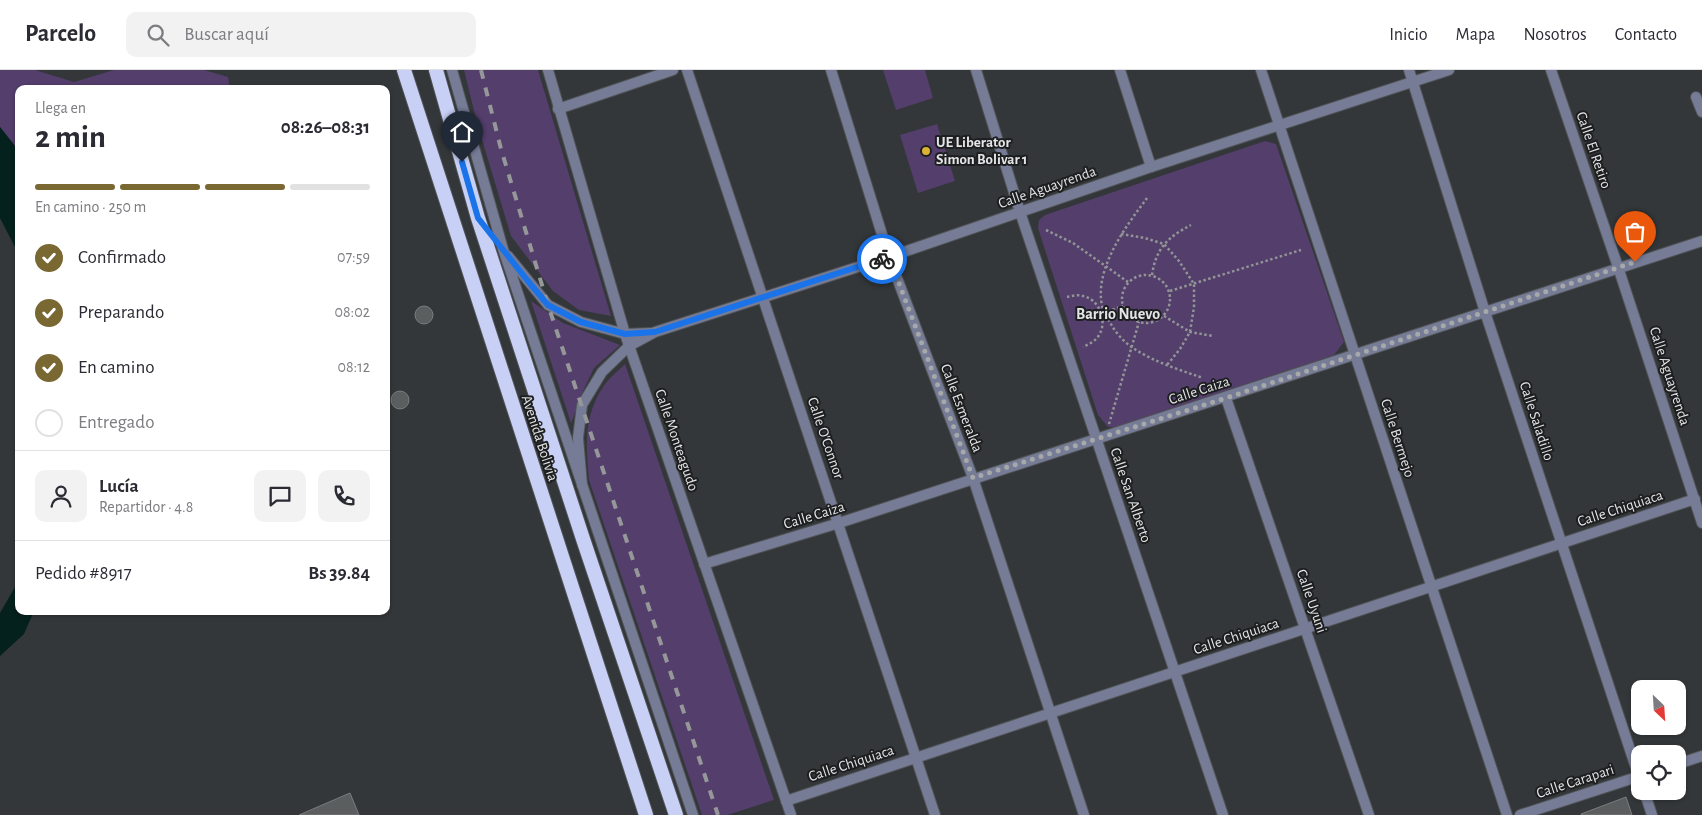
<!DOCTYPE html>
<html lang="es">
<meta charset="utf-8">
<style>
body{margin:0;font-family:"Alegreya Sans",sans-serif;background:#f2f2f3;color:#2b2b33;height:100vh;display:flex;flex-direction:column;font-size:19px;white-space:nowrap}
*{box-sizing:border-box;margin:0}
p{font-size:16px;color:#7c7c81}
.icon{flex:none;width:28px;height:28px;fill:none;stroke:currentColor;stroke-width:2;stroke-linecap:round;stroke-linejoin:round}
.map{position:relative;flex:1;overflow:hidden}
.panel{position:absolute;left:15px;top:15px;width:375px;height:530px;display:flex;flex-direction:column;background:#fff;border-radius:10px;box-shadow:0 1px 4px #0004}
.panel>*{flex:none}
.needle{width:32px;rotate:155deg}
.controls{position:absolute;left:1631px;top:610px;display:grid;gap:10px}
.controls a{display:grid;place-items:center;width:55px;height:55px;border-radius:10px;background:#fff;box-shadow:0 1px 4px #0004;font-size:25px}
.pin{position:absolute;display:grid;place-items:center;width:42px;height:42px;color:#fff;margin:-51px -21px;border-radius:50% 50% 50% 0;rotate:-45deg;box-shadow:0 0 5px #0007}
.pin .icon{rotate:45deg}
.courier{position:absolute;display:grid;place-items:center;width:50px;height:50px;margin:-25px;border:4px solid #1a73e8;border-radius:50%;background:#fff;color:#222;box-shadow:0 1px 6px #0007}
.head em{font-style:normal;font-weight:600}
.head div{display:flex;flex-direction:column-reverse}
.head{display:flex;align-items:center;justify-content:space-between;height:85px;padding:0 20px}
h1{font-size:32px;font-weight:600;line-height:38px}
.bar{display:grid;grid-template-columns:repeat(4,1fr);gap:8px 5px;align-content:center;height:60px;padding:0 20px}
.bar i{height:6px;border-radius:4px;background:#e1e1e2}
.bar .on{background:#7a6833}
.bar p{grid-column:span 4}
.line{display:flex;align-items:center;gap:12px;padding:0 20px;border-top:1px solid #e1e1e2}
.line div{flex:1}
.round{display:grid;place-items:center;flex:none;width:52px;height:52px;border-radius:10px;background:#f2f2f3}
ol{padding:0 20px;list-style:none}
li{display:flex;align-items:center;gap:15px;height:55px}
li p{margin-inline-start:auto}
li .icon{padding:5px;border-radius:50%;background:#7a6833;color:#fff;stroke-width:4}
li:last-child{color:#7c7c81}
li i{width:28px;height:28px;border:2px solid #e1e1e2;border-radius:50%}
header{display:flex;align-items:center;gap:30px;box-sizing:border-box;height:70px;padding:0 25px;background:#fff;border-bottom:1px solid #e1e1e2}
header strong{font-size:24px}
nav{display:flex;gap:28px;margin-inline-start:auto;font-size:18px}
.search{width:350px;height:45px;background:#f2f2f3;display:flex;align-items:center;gap:12px;box-sizing:border-box;padding:0 18px;border-radius:10px;color:#7c7c81;font-size:19px}
.map>svg:first-child{display:block}
.green{fill:#543e6c}
.water{fill:#05211d}
.building{fill:#5a5e5f;stroke:#797d7e}
.lines{fill:none;stroke-linecap:round;stroke-linejoin:round}
.minor-casing{stroke:#505355;stroke-width:12}
.trunk-casing{stroke:#505355;stroke-width:16}
.path{stroke:#929596;stroke-width:2.5;stroke-dasharray:2.5 2.5;stroke-linecap:butt}
.minor{stroke:#767c96;stroke-width:10}
.trunk{stroke:#c8d0f6;stroke-width:14}
.rail{stroke:#959799;stroke-width:4;stroke-dasharray:9 9;stroke-linecap:butt}
.done{stroke:#a6a8a9;stroke-width:5;stroke-dasharray:0 9}
.route{stroke:#1a73e8;stroke-width:6}
.poi-dot{fill:#dbb233;stroke:#1d1e1f;stroke-width:2}
.labels{text-anchor:middle;stroke-width:4;stroke-linejoin:round;paint-order:stroke}
.poi-label{font-size:15px;font-weight:bold;fill:#e3e5e6;stroke:#1d1e1f;text-anchor:start}
.street-label{font-size:15px;fill:#e3e5e6;stroke:#1d1e1f}
.neighbourhood-label{font-size:16px;font-weight:bold;fill:#e3e5e6;stroke:#1d1e1f}
</style>
<header>
<strong>Parcelo</strong>
<div class="search"><svg class="icon" aria-label="search" viewBox="0 0 24 24"><circle cx="10" cy="10" r="6"/><path d="M15 15l6 6"/></svg>Buscar aquí</div>
<nav><a>Inicio</a><a>Mapa</a><a>Nosotros</a><a>Contacto</a></nav>
</header>
<div class="map">
<svg width="1702" height="745" viewBox="0 0 1702 745">
<rect width="100%" height="100%" fill="#343739"/>
<!-- green -->
<g class="green">
<polygon points="0,0 35,0 74,12 114,0 204,0 228,7 230,19 19,19 19,81 0,57"/>
<polygon points="464,0 538,0 611,246 579,240 553,221 511,166 477,53"/>
<polygon points="883,0 925,0 933,28 896,40"/>
<polygon points="937,54 955,111 918,123 900,65"/>
<polygon points="1265,71 1276,74 1344,272 1334,285 1118,357 1108,357 1098,345 1038,158 1039,150 1045,145"/>
<polygon points="531,231 563,253 620,275 594,298 584,319 571,353"/>
<path d="M625,294L774,730L727,745H702L589,410C586,375 583,348 603,317C609,308 618,301 625,294Z"/>
</g>
<!-- water -->
<g class="water">
<polygon points="0,57 19,81 19,185 0,148"/>
<polygon points="19,510 19,541 34,541 24,564 0,586 0,543"/>
</g>
<!-- building -->
<g class="building">
<circle cx="424" cy="245" r="9"/>
<circle cx="400" cy="330" r="9"/>
<polygon points="350,723 359,745 299,745"/>
<polygon points="1626,727 1632,745 1581,745 1581,744"/>
</g>
<g class="lines">
<defs>
<g id="minor">
<polyline points="452,0 503,179 693,745"/>
<polyline points="548,0 625,264 791,745"/>
<polyline points="687,0 935,745"/>
<polyline points="831,0 889,187 973,408 1084,745"/>
<polyline points="976,0 1020,142 1223,745"/>
<polyline points="1120,0 1151,97"/>
<polyline points="1261,0 1507,745"/>
<polyline points="1409,0 1485,242 1640,710"/>
<polyline points="1551,0 1618,197 1702,453"/>
<polyline points="1696,27 1702,42"/>
<polyline points="558,39 673,0"/>
<polyline points="508,186 548,235 581,252 625,264 651,263"/>
<polyline points="1226,328 1369,745"/>
<polyline points="582,415 578,368 582,335 602,302 629,276 655,262 889,187 1151,97 1449,0"/>
<polyline points="704,494 839,453 1702,171"/>
<polyline points="1678,694 1702,686"/>
<polyline points="1644,721 1652,745"/>
<polyline points="786,731 1695,429"/>
<polyline points="1520,745 1640,706"/>
</g>
<g id="trunk">
<polyline points="404,0 646,745"/>
<polyline points="436,0 478,148 584,472 676,745"/>
</g>
</defs>
<!-- minor casing -->
<use href="#minor" class="minor-casing"/>
<!-- trunk casing -->
<use href="#trunk" class="trunk-casing"/>
<!-- path -->
<g class="path">
<path d="M1147,128C1125,158 1090,203 1104,243C1106,247 1110,252 1112,256C1117,264 1125,273 1133,278C1154,292 1180,300 1203,308"/>
<polyline points="1046,160 1073,173 1128,212"/>
<polyline points="1121,164 1145,168 1164,174 1179,191 1194,214 1194,237 1190,262 1180,279 1167,295"/>
<circle cx="1146" cy="229" r="24"/>
<path d="M1152,205C1156,178 1168,167 1191,155"/>
<polyline points="1170,221 1301,180"/>
<path d="M1067,227C1072,226 1078,224 1083,226C1099,229 1108,251 1099,265C1096,271 1089,274 1083,277"/>
<polyline points="1103,243 1123,236"/>
<polyline points="1164,246 1190,262 1213,266"/>
<polyline points="1109,354 1139,252"/>
</g>
<!-- minor -->
<use href="#minor" class="minor"/>
<!-- trunk -->
<use href="#trunk" class="trunk"/>
<!-- rail -->
<polyline class="rail" points="481,0 501,79 548,235 718,745"/>
</g>
<g class="lines">
<!-- done -->
<polyline class="done" points="882,189 889,187 973,408 1226,328 1635,192"/>
<!-- route -->
<polyline class="route" points="462,92 478,148 527,210 548,235 581,252 625,264 655,262 882,189"/>
</g>
<!-- markers -->
<circle class="poi-dot" cx="926" cy="81" r="5"/>
<g class="labels">
<!-- poi labels -->
<g class="poi-label">
<text x="936" y="77">UE Liberator<tspan x="936" dy="17">Simon Bolivar 1</tspan></text>
</g>
<!-- street labels -->
<g class="street-label">
<text transform="translate(1594 80) rotate(71)" y="5">Calle El Retiro</text>
<text transform="translate(1047 117) rotate(-19)" y="5">Calle Aguayrenda</text>
<text transform="translate(1670 306) rotate(72)" y="5">Calle Aguayrenda</text>
<text transform="translate(1199 320) rotate(-18)" y="5">Calle Caiza</text>
<text transform="translate(962 338) rotate(69)" y="5">Calle Esmeralda</text>
<text transform="translate(1537 351) rotate(72)" y="5">Calle Saladillo</text>
<text transform="translate(540 368) rotate(72)" y="5">Avenida Bolivia</text>
<text transform="translate(826 368) rotate(71)" y="5">Calle O'Connor</text>
<text transform="translate(1398 368) rotate(72)" y="5">Calle Bermejo</text>
<text transform="translate(677 370) rotate(71)" y="5">Calle Monteagudo</text>
<text transform="translate(1131 425) rotate(71)" y="5">Calle San Alberto</text>
<text transform="translate(1620 438) rotate(-18)" y="5">Calle Chiquiaca</text>
<text transform="translate(814 445) rotate(-17)" y="5">Calle Caiza</text>
<text transform="translate(1312 531) rotate(71)" y="5">Calle Uyuni</text>
<text transform="translate(1236 566) rotate(-18)" y="5">Calle Chiquiaca</text>
<text transform="translate(851 693) rotate(-18)" y="5">Calle Chiquiaca</text>
<text transform="translate(1575 711) rotate(-18)" y="5">Calle Carapari</text>
</g>
<!-- neighbourhood labels -->
<g class="neighbourhood-label">
<text x="1118" y="249">Barrio Nuevo</text>
</g>
</g>
</svg>
<div class="controls">
<a><svg class="needle" viewBox="-14 -14 28 28"><path d="M0-13l5 13h-10z" fill="#e53935"/><path d="M0 13l5-13h-10z" fill="#7c7c81"/></svg></a>
<a><svg class="icon" aria-label="locate" viewBox="0 0 24 24"><circle cx="12" cy="12" r="6"/><path d="M12 2v4M12 18v4M2 12h4M18 12h4"/></svg></a>
</div>
<div class="pin" style="left:1635px;top:192px;background:#ea580c"><svg class="icon" aria-label="bag" viewBox="0 0 24 24"><path d="M5 8h14l-1 12H6zM9 8a3 3 0 0 1 6 0"/></svg></div>
<div class="pin" style="left:462px;top:92px;background:#1f2937"><svg class="icon" aria-label="home" viewBox="0 0 24 24"><path d="M3 11l9-7 9 7M6 9v11h12V9"/></svg></div>
<div class="courier" style="left:882px;top:189px"><svg class="icon" aria-label="bike" viewBox="0 0 24 24"><circle cx="6" cy="16" r="4"/><circle cx="18" cy="16" r="4"/><path d="M6 16l4-8h5l3 8M10 8l3 8H6M13 5h3"/></svg></div>
<section class="panel">
<div class="head"><div><h1>2 min</h1><p>Llega en</p></div><em>08:26–08:31</em></div>
<div class="bar"><i class="on"></i><i class="on"></i><i class="on"></i><i></i><p>En camino · 250 m</p></div>
<ol>
<li><svg class="icon" aria-label="check" viewBox="0 0 24 24"><path d="M5 12l5 5 9-10"/></svg>Confirmado<p>07:59</p></li>
<li><svg class="icon" aria-label="check" viewBox="0 0 24 24"><path d="M5 12l5 5 9-10"/></svg>Preparando<p>08:02</p></li>
<li><svg class="icon" aria-label="check" viewBox="0 0 24 24"><path d="M5 12l5 5 9-10"/></svg>En camino<p>08:12</p></li>
<li><i></i>Entregado</li>
</ol>
<div class="line" style="height:90px"><a class="round"><svg class="icon" aria-label="person" viewBox="0 0 24 24"><circle cx="12" cy="8" r="4"/><path d="M4 21q1-7 8-7t8 7"/></svg></a><div><b>Lucía</b><p>Repartidor · 4.8</p></div><a class="round"><svg class="icon" aria-label="chat" viewBox="0 0 24 24"><path d="M4 5h16v11H9l-5 4z"/></svg></a><a class="round"><svg class="icon" aria-label="phone" viewBox="0 0 24 24"><path d="M5 4h4l2 5-3 2q2 4 5 5l2-3 5 2v4C11 20 4 13 5 4z"/></svg></a></div>
<div class="line" style="height:65px"><div>Pedido #8917</div><b>Bs 39.84</b></div>
</section>
</div>
